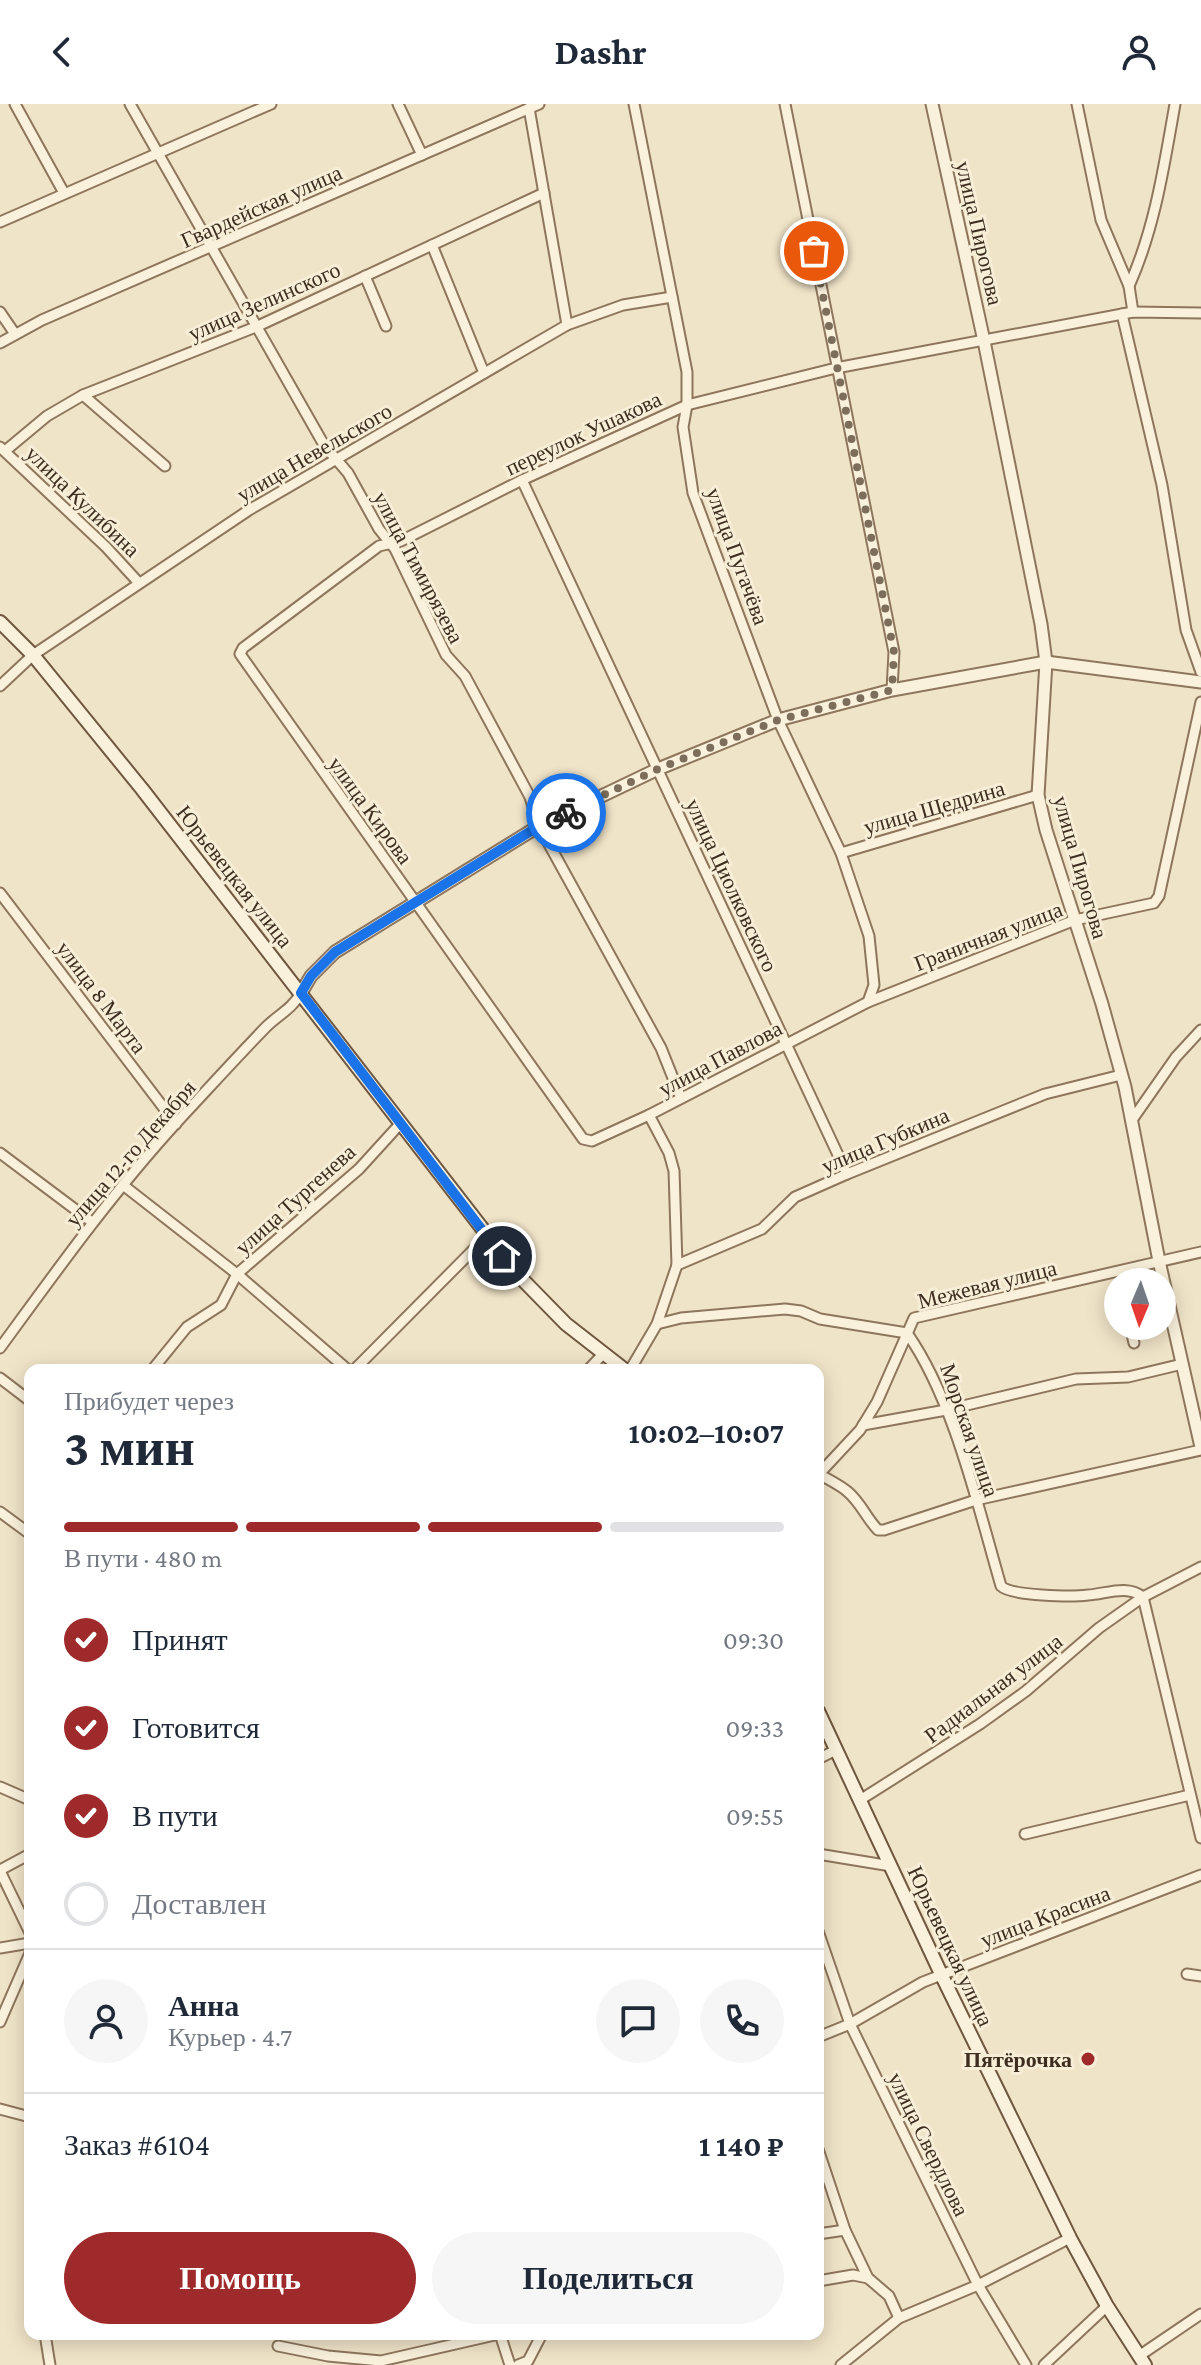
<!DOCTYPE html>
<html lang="ru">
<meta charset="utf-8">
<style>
body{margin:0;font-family:"Crimson Pro",serif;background:#f6f6f7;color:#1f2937;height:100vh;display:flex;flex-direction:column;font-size:30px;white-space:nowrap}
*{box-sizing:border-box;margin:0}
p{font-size:26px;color:#747a83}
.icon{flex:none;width:44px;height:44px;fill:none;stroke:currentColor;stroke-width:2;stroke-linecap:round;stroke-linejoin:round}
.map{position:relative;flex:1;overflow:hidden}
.side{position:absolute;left:24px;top:1260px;width:800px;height:976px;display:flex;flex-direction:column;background:#fff;border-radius:16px;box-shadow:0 4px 20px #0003}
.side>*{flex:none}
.needle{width:52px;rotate:182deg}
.buttons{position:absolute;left:1104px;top:1164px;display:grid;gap:16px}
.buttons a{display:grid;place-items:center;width:72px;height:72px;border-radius:50%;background:#fff;box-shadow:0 4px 20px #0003;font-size:40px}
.pin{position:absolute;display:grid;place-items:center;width:68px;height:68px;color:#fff;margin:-34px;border:4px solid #fff;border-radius:50%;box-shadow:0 2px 8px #0007}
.courier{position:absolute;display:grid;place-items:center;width:80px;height:80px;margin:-40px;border:6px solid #1a73e8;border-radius:50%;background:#fff;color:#222;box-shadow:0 2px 10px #0007}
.overview em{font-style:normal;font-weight:700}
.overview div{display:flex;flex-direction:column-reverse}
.overview{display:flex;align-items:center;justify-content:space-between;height:136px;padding:0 40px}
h1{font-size:52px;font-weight:700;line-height:60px}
.bar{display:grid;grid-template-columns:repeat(4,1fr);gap:12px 8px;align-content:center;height:96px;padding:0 40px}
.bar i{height:10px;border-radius:6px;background:#e0e1e3}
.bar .selected{background:#9e2a2b}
.bar p{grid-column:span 4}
.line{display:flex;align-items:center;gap:20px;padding:0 40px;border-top:2px solid #e0e1e3}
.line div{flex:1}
.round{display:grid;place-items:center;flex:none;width:84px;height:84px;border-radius:42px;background:#f6f6f7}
ol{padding:0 40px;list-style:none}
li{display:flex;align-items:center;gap:24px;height:88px}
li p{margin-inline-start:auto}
li .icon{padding:8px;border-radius:50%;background:#9e2a2b;color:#fff;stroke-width:4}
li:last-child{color:#747a83}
li i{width:44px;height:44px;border:4px solid #e0e1e3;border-radius:50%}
.primary-button{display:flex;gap:16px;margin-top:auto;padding:16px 40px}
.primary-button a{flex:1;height:92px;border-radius:48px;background:#9e2a2b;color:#fff;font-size:32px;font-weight:700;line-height:92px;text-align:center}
.primary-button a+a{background:#f6f6f7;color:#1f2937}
header{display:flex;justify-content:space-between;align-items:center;height:104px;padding:0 40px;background:#fff;font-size:36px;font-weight:700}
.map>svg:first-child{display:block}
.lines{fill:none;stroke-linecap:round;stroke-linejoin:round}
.minor-casing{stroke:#8d765c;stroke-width:13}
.tertiary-casing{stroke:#8d765c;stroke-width:15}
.secondary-casing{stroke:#6f573f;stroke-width:16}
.minor{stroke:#faf1dc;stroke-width:9}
.tertiary{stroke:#faf1dc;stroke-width:11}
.secondary{stroke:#faf1dc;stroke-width:12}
.done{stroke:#7c6e5b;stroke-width:8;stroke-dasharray:0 14.4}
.route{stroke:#1a73e8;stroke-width:10}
.poi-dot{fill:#9e2a2b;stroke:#f7eed8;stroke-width:3}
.labels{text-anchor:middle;stroke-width:6;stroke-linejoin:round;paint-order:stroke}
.street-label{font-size:22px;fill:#3d2e20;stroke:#f7eed8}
.poi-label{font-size:22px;font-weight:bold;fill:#3d2e20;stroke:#f7eed8;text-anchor:end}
</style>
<header><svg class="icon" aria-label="back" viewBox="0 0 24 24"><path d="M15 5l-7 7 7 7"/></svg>Dashr<svg class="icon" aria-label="person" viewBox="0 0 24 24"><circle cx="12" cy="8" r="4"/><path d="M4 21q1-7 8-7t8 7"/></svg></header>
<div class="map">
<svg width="1201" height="2261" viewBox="0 0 1201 2261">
<rect width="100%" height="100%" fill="#f0e4c8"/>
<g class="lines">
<defs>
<g id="minor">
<polyline points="15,0 64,89"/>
<polyline points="130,0 324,341 348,369 379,425 395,445 446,551 465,572 530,693 539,722 661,944 681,994"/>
<polyline points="398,0 422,51"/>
<polyline points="634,0 687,268 687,301 683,323 693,389 778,616 841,749 869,832 874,881 868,898"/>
<polyline points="785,0 894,548 892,586"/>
<polyline points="1077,0 1101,116 1129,182 1133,208"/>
<polyline points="529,4 567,221"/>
<polyline points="0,118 271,0"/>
<polyline points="432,141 484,269"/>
<polyline points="365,172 386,222"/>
<path d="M1129,182C1155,124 1164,62 1175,0"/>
<polyline points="0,208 15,230"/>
<polyline points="1201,209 1133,208 836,264 687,301 522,376 401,437 379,442 243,544 240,550 583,1035 592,1037 649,1011 868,898 1075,816 1154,799 1159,792 1201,598"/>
<polyline points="1122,210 1162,381 1186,526 1201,568"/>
<polyline points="0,239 42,216 539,0"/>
<polyline points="83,291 165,362"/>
<polyline points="0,343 106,443 139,479"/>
<polyline points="5,347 47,312 83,291 258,222 544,89"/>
<polyline points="522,376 847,1070"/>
<polyline points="0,582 33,551 249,406 567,221 623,201 672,193"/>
<polyline points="841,749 1038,691"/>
<polyline points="0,789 176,1020"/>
<polyline points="1132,1016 1176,953 1201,926"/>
<polyline points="0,1049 92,1118"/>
<polyline points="123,1081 237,1170 348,1266"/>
<polyline points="677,1161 762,1125 795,1093 847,1070 1045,990 1121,971"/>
<path d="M657,1220L681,1214L785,1205L801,1207L820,1215L907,1229C954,1296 978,1403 1001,1482C1011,1492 1072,1493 1088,1491C1106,1490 1127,1480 1143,1493"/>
<polyline points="1130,1222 1134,1239"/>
<path d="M0,1244C57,1166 113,1088 178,1017C207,986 236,954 266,923C278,911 292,905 301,889"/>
<polyline points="152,1266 187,1223 221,1201 237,1170 359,1065 400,1020"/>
<polyline points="354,1266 486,1133"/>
<polyline points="588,1266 604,1249"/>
<polyline points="630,1266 657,1220 677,1161 674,1067 669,1049 649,1011"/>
<polyline points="0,1274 30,1297"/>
<polyline points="863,1321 946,1306 1076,1275 1128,1273 1182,1260"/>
<path d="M819,1370C829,1376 840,1381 848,1388C861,1399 867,1415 878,1426H884L976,1396L1201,1346"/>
<polyline points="818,1371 860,1326 877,1298 914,1214 1201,1148"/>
<polyline points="0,1408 30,1430"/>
<polyline points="1143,1493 1201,1734"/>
<polyline points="818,1655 836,1646"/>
<polyline points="0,1683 30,1696"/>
<polyline points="860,1696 980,1620 1026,1587 1099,1524 1143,1493 1201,1463"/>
<polyline points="1025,1730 1190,1691"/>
<polyline points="818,1750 891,1762"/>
<polyline points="0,1766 30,1750"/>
<polyline points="0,1767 30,1829"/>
<polyline points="818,1827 850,1920 978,2181 1026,2261"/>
<polyline points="0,1844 30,1839"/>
<polyline points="1187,1870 1201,1872"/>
<polyline points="0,1918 30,1849"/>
<polyline points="818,1933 850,1920 923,1878 1201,1771"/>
<polyline points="0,2005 30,2013"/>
<polyline points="818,2045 845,2126 868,2174 889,2192 899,2214"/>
<polyline points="818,2130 845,2126"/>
<polyline points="818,2177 853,2171 868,2174"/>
<polyline points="45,2230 50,2261"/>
<polyline points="500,2230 510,2261"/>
<polyline points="278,2242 328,2252 381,2257 499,2230"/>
<polyline points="1139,2252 1201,2210"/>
<polyline points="518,2261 528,2257 542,2230"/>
<polyline points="841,2261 899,2214 978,2181 1070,2134"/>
<polyline points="1044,2261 1107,2202"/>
</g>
<g id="tertiary">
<polyline points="932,0 984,237 1041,520 1046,558 1038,691 1046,726 1102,900 1125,983 1159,1157 1201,1343"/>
<polyline points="301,889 311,872 335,848 539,722 658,665 778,616 892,586 1046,558 1201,578"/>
</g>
<g id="secondary">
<polyline points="0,518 33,551 142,685 519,1172 566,1220 625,1266"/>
<polyline points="818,1607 942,1872 1070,2134 1107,2202 1145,2261"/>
</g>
</defs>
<!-- minor casing -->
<use href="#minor" class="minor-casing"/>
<!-- tertiary casing -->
<use href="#tertiary" class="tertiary-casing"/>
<!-- secondary casing -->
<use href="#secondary" class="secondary-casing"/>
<!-- minor -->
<use href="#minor" class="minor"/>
<!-- tertiary -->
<use href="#tertiary" class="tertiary"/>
<!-- secondary -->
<use href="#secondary" class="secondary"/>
</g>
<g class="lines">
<!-- done -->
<polyline class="done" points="566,709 658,665 778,616 892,586 894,548 814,147"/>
<!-- route -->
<polyline class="route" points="502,1152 301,889 311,872 335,848 539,722 566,709"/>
</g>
<!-- markers -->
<circle class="poi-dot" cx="1088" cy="1955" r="8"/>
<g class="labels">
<!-- street labels -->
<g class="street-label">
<text transform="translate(261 102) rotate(-24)" y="8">Гвардейская улица</text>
<text transform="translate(980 129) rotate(77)" y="8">улица Пирогова</text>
<text transform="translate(264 197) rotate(-24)" y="8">улица Зелинского</text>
<text transform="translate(583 329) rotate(-25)" y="8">переулок Ушакова</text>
<text transform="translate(314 348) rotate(-30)" y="8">улица Невельского</text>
<text transform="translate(83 397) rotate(44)" y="8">улица Кулибина</text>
<text transform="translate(738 452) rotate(70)" y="8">улица Пугачёва</text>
<text transform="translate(419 463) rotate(62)" y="8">улица Тимирязева</text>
<text transform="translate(934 703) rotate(-16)" y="8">улица Щедрина</text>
<text transform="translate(371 706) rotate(54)" y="8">улица Кирова</text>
<text transform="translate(1081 763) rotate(74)" y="8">улица Пирогова</text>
<text transform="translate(235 772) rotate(52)" y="8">Юрьевецкая улица</text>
<text transform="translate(732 781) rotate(65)" y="8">улица Циолковского</text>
<text transform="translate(988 832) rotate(-21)" y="8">Граничная улица</text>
<text transform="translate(102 893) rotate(53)" y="8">улица 8 Марта</text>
<text transform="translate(720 954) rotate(-28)" y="8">улица Павлова</text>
<text transform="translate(885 1036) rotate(-23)" y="8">улица Губкина</text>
<text transform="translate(130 1049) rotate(-49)" y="8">улица 12-го Декабря</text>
<text transform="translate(295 1095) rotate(-42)" y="8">улица Тургенева</text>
<text transform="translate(987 1180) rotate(-14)" y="8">Межевая улица</text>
<text transform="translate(970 1326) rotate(71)" y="8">Морская улица</text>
<text transform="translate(993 1584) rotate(-37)" y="8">Радиальная улица</text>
<text transform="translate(1045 1812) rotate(-21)" y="8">улица Красина</text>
<text transform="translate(951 1842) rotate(65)" y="8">Юрьевецкая улица</text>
<text transform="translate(929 2040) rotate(64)" y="8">улица Свердлова</text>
</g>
<!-- poi labels -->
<g class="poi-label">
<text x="1072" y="1963">Пятёрочка</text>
</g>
</g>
</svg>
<div class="buttons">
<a><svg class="needle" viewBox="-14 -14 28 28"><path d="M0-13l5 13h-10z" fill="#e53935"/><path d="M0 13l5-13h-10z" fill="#747a83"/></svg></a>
</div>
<div class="pin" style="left:814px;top:147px;background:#ea580c"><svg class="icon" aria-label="bag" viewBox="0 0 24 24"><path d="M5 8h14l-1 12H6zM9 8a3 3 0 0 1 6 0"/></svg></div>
<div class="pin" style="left:502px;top:1152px;background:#1f2937"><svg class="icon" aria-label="home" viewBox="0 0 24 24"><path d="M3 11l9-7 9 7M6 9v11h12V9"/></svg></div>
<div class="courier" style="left:566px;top:709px"><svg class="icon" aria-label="bike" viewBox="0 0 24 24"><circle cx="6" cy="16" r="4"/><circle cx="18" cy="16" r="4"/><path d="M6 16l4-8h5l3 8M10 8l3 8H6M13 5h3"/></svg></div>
<section class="side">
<div class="overview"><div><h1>3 мин</h1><p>Прибудет через</p></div><em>10:02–10:07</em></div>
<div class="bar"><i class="selected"></i><i class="selected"></i><i class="selected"></i><i></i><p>В пути · 480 m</p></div>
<ol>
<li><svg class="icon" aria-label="check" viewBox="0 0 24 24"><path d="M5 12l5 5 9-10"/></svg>Принят<p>09:30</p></li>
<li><svg class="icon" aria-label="check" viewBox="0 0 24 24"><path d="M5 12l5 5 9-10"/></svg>Готовится<p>09:33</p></li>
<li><svg class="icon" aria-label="check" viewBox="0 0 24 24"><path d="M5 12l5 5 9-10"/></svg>В пути<p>09:55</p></li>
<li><i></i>Доставлен</li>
</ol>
<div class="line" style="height:144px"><a class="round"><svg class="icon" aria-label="person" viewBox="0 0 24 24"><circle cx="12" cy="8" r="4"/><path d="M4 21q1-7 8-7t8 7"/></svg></a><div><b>Анна</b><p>Курьер · 4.7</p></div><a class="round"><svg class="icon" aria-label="chat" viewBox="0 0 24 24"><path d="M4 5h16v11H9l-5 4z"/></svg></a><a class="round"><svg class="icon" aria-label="phone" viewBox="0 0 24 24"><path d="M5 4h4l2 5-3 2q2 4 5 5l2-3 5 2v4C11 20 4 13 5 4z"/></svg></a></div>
<div class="line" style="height:104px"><div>Заказ #6104</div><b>1 140 ₽</b></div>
<div class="primary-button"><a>Помощь</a><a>Поделиться</a></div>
</section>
</div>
